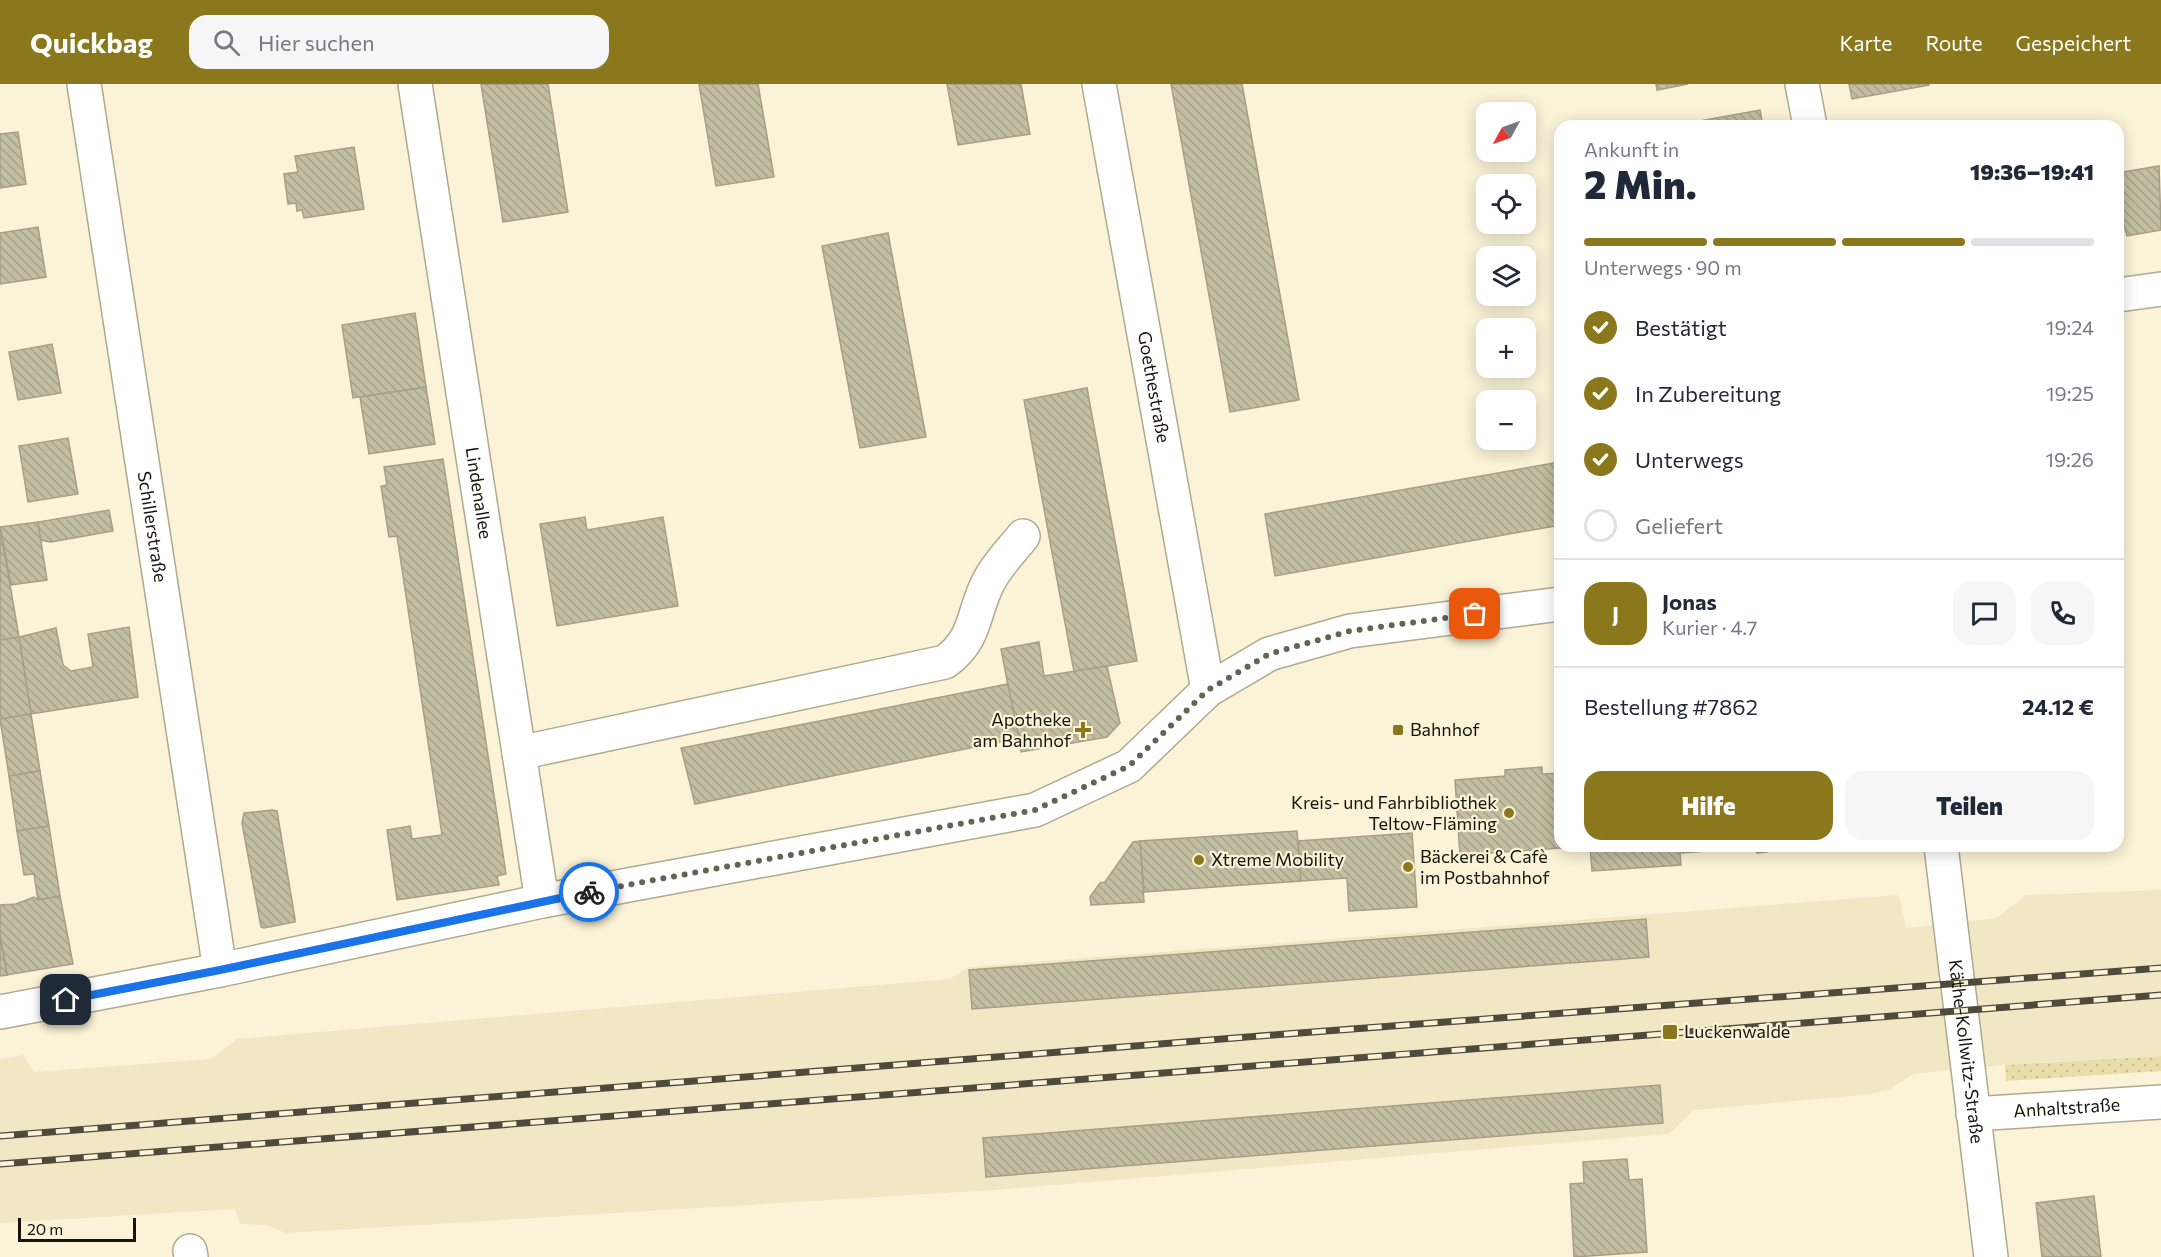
<!DOCTYPE html>
<html lang="de">
<meta charset="utf-8">
<style>
body{margin:0;font-family:Commissioner,sans-serif;background:#f6f6f7;color:#1f2937;height:100vh;display:flex;flex-direction:column;font-size:22px;white-space:nowrap}
*{box-sizing:border-box;margin:0}
p{font-size:20px;color:#747a83}
.icon{flex:none;width:33px;height:33px;fill:none;stroke:currentColor;stroke-width:2;stroke-linecap:round;stroke-linejoin:round}
.map{position:relative;flex:1;overflow:hidden}
.drawer{position:absolute;left:1554px;top:36px;width:570px;height:732px;display:flex;flex-direction:column;background:#fff;border-radius:18px;box-shadow:0 3px 15px #0003}
.drawer>*{flex:none}
.needle{width:39px;rotate:230deg}
.controls{position:absolute;left:1476px;top:18px;display:grid;gap:12px}
.controls a{display:grid;place-items:center;width:60px;height:60px;border-radius:12px;background:#fff;box-shadow:0 3px 15px #0003;font-size:30px}
.scale{position:absolute;left:18px;bottom:15px;width:118px;box-sizing:border-box;padding-left:6px;border:3px solid #17150b;border-top:0;font-size:16px;line-height:21px;white-space:nowrap;color:#17150b;-webkit-text-stroke:4px #faf3d7;paint-order:stroke}
.pin{position:absolute;display:grid;place-items:center;width:51px;height:51px;color:#fff;margin:-26px;border-radius:12px;box-shadow:0 3px 9px #0006}
.courier{position:absolute;display:grid;place-items:center;width:60px;height:60px;margin:-30px;border:4px solid #1a73e8;border-radius:50%;background:#fff;color:#222;box-shadow:0 2px 8px #0007}
.overview em{font-style:normal;font-weight:800}
.overview div{display:flex;flex-direction:column-reverse}
.overview{display:flex;align-items:center;justify-content:space-between;height:102px;padding:0 30px}
h1{font-size:39px;font-weight:800;line-height:45px}
.bar{display:grid;grid-template-columns:repeat(4,1fr);gap:9px 6px;align-content:center;height:72px;padding:0 30px}
.bar i{height:8px;border-radius:4px;background:#e0e1e3}
.bar .current{background:#8b781c}
.bar p{grid-column:span 4}
.line{display:flex;align-items:center;gap:15px;padding:0 30px;border-top:2px solid #e0e1e3}
.line div{flex:1}
.round{display:grid;place-items:center;flex:none;width:63px;height:63px;border-radius:18px;background:#f6f6f7}
ol{padding:0 30px;list-style:none}
li{display:flex;align-items:center;gap:18px;height:66px}
li p{margin-inline-start:auto}
li .icon{padding:6px;border-radius:50%;background:#8b781c;color:#fff;stroke-width:4}
li:last-child{color:#747a83}
li i{width:33px;height:33px;border:3px solid #e0e1e3;border-radius:50%}
.cta{display:flex;gap:12px;margin-top:auto;padding:12px 30px}
.cta a{flex:1;height:69px;border-radius:18px;background:#8b781c;color:#fff;font-size:24px;font-weight:800;line-height:69px;text-align:center}
.cta a+a{background:#f6f6f7;color:#1f2937}
header{display:flex;align-items:center;gap:36px;box-sizing:border-box;height:84px;padding:0 30px;background:#8b781c;color:#fff}
header strong{font-size:28px}
nav{display:flex;gap:33px;margin-inline-start:auto;font-size:21px}
.search{width:420px;height:54px;background:#f6f6f7;display:flex;align-items:center;gap:15px;box-sizing:border-box;padding:0 21px;border-radius:18px;color:#747a83;font-size:22px}
.map>svg:first-child{display:block}
.built{fill:#f0e8c4}
.grass{fill:url(#grass-dots)}
.building{fill:url(#building-back-hatch);stroke:#a59f85;stroke-width:1.5}
.lines{fill:none;stroke-linecap:round;stroke-linejoin:round}
.minor-casing{stroke:#b0a98f;stroke-width:36}
.minor{stroke:#fff;stroke-width:33}
.rail-casing{stroke:#4e4b3d;stroke-width:7}
.rail{stroke:#faf3d7;stroke-width:4.5;stroke-dasharray:14;stroke-linecap:butt}
.done{stroke:#666352;stroke-width:6;stroke-dasharray:0 10.8}
.route{stroke:#1a73e8;stroke-width:8}
.poi-dot{fill:#8b781c;stroke:#faf3d7;stroke-width:2}
.labels{text-anchor:middle;stroke-width:4.5;stroke-linejoin:round;paint-order:stroke}
.street-label{font-size:18px;fill:#17150b;stroke:#faf3d7}
.poi-label{font-size:18px;fill:#17150b;stroke:#faf3d7;text-anchor:start}
</style>
<header>
<strong>Quickbag</strong>
<div class="search"><svg class="icon" aria-label="search" viewBox="0 0 24 24"><circle cx="10" cy="10" r="6"/><path d="M15 15l6 6"/></svg>Hier suchen</div>
<nav><a>Karte</a><a>Route</a><a>Gespeichert</a></nav>
</header>
<div class="map">
<svg width="2161" height="1173" viewBox="0 0 2161 1173">
<defs>
<pattern id="grass-dots" width="8" height="8" patternUnits="userSpaceOnUse" patternTransform="scale(1.5)"><rect width="8" height="8" fill="#e9ddaa"/><path d="M2 2h.1M6 6h.1" fill="none" stroke="#c7bd91" stroke-width="1.8" stroke-linecap="round"/></pattern>
<pattern id="building-back-hatch" width="6" height="6" patternUnits="userSpaceOnUse" patternTransform="scale(1.5)"><rect width="6" height="6" fill="#c3bda2"/><path d="M-1 5l2 2M0 0l6 6M5-1l2 2" fill="none" stroke="#a7a28a"/></pattern>
</defs>
<rect width="100%" height="100%" fill="#faf3d7"/>
<!-- built -->
<polygon class="built" points="2161,806 2161,972 2015,980 1913,990 1889,1006 1864,1011 1694,1026 1669,1050 994,1106 286,1149 266,1141 240,1140 235,1125 0,1139 0,975 23,971 34,988 211,975 237,955 950,895 968,883 1899,811 1906,844 1997,834 2026,811"/>
<!-- grass -->
<polygon class="grass" points="2161,972 2161,987 2006,997 2005,981"/>
<!-- building -->
<g class="building">
<polygon points="481,0 548,0 568,128 503,138"/>
<polygon points="699,0 758,0 774,93 716,102"/>
<polygon points="947,0 1021,0 1030,50 958,61"/>
<polygon points="1171,0 1242,0 1299,316 1230,328"/>
<polygon points="1656,0 1688,0 1657,6"/>
<polygon points="1849,0 1929,0 1929,1 1852,15"/>
<polygon points="1760,26 1763,42 1672,42"/>
<polygon points="18,48 26,100 0,104 0,50"/>
<polygon points="354,63 364,125 304,134 302,126 297,127 296,119 288,120 284,90 298,88 295,72"/>
<polygon points="2159,82 2161,146 2127,152 2118,121 2118,89"/>
<polygon points="38,143 46,193 0,200 0,149"/>
<polygon points="888,149 926,353 860,364 822,162"/>
<polygon points="415,229 426,303 353,314 342,241"/>
<polygon points="52,260 61,309 18,316 9,268"/>
<polygon points="426,303 435,360 369,370 360,313"/>
<polygon points="1087,304 1137,577 1074,588 1024,316"/>
<polygon points="68,354 78,410 28,418 19,362"/>
<polygon points="443,375 506,790 497,792 499,801 397,816 387,746 410,742 412,755 442,751 397,452 389,453 381,402 387,401 384,383"/>
<polygon points="1560,378 1560,441 1275,492 1265,430"/>
<polygon points="109,426 113,447 51,458 40,456 38,438"/>
<polygon points="585,433 587,446 663,433 678,522 557,542 540,440"/>
<polygon points="38,438 47,496 11,501 0,443"/>
<polygon points="0,443 19,553 0,556"/>
<polygon points="129,543 138,613 31,630 19,553 56,544 63,581 71,587 93,583 88,550"/>
<polygon points="19,553 31,630 0,635 0,556"/>
<polygon points="1039,558 1044,592 1107,582 1120,639 1107,653 1021,668 1001,565"/>
<polygon points="1008,600 1019,654 695,720 681,664"/>
<polygon points="31,630 40,687 9,692 0,635"/>
<polygon points="1542,683 1542,690 1560,689 1560,762 1774,762 1767,768 1757,769 1752,764 1680,769 1681,781 1592,787 1590,762 1460,771 1455,696 1505,692 1505,686"/>
<polygon points="40,687 49,742 17,747 9,692"/>
<polygon points="272,726 277,727 295,835 295,838 264,844 261,843 242,739 244,729"/>
<polygon points="49,742 60,812 38,816 34,790 24,791 17,747"/>
<polygon points="1297,747 1301,797 1144,808 1140,757"/>
<polygon points="1412,749 1417,823 1349,827 1347,794 1301,797 1298,757"/>
<polygon points="1140,757 1144,818 1091,821 1090,813 1100,799 1105,798 1133,758"/>
<polygon points="60,812 73,880 7,891 0,851 0,821 16,820 34,813 38,816"/>
<polygon points="1646,835 1649,873 972,925 969,886"/>
<polygon points="0,851 7,891 0,892"/>
<polygon points="1660,1001 1663,1039 986,1093 983,1054"/>
<polygon points="1627,1075 1629,1096 1642,1095 1647,1168 1574,1173 1570,1100 1584,1099 1583,1078"/>
<polygon points="2094,1112 2101,1173 2042,1173 2036,1119"/>
</g>
<g class="lines">
<defs>
<g id="minor">
<path id="s1" d="M84,0L220,886"/>
<path id="s2" d="M415,0L542,817"/>
<path id="s3" d="M1099,0L1208,606"/>
<polyline points="1802,0 1810,42"/>
<polyline points="2118,211 2161,205"/>
<path d="M519,669L945,578C978,554 972,528 989,497C997,481 1012,466 1023,452"/>
<path id="s4" d="M1941,762L1991,1173"/>
<polyline points="0,928 220,886 542,817 1035,726 1129,682 1208,606 1269,570 1350,547 1560,520"/>
<path id="s5" d="M1973,1030L2161,1018"/>
<polyline points="190,1167 191,1173"/>
</g>
</defs>
<!-- minor casing -->
<use href="#minor" class="minor-casing"/>
<!-- minor -->
<use href="#minor" class="minor"/>
<defs>
<g id="rail">
<polyline points="0,1052 1286,950 2161,884"/>
<polyline points="0,1080 2161,911"/>
</g>
</defs>
<!-- rail casing -->
<use href="#rail" class="rail-casing"/>
<!-- rail -->
<use href="#rail" class="rail"/>
</g>
<g class="lines">
<!-- done -->
<polyline class="done" points="589,808 1035,726 1129,682 1208,606 1269,570 1350,547 1475,530"/>
<!-- route -->
<polyline class="route" points="66,916 220,886 589,808"/>
</g>
<!-- markers -->
<g class="poi-dot">
<path d="M1080 637h6v6h6v6h-6v6h-6v-6h-6v-6h6z"/>
<rect x="1392" y="640" width="12" height="12" rx="3"/>
<circle cx="1509" cy="729" r="6"/>
<circle cx="1199" cy="776" r="6"/>
<circle cx="1408" cy="783" r="6"/>
<rect x="1662" y="940" width="16" height="16" rx="3"/>
</g>
<g class="labels">
<!-- street labels -->
<g class="street-label">
<text dy="6" stroke="none"><textPath href="#s3" startOffset="308">Goethestraße</textPath></text>
<text dy="6" stroke="none"><textPath href="#s2" startOffset="414">Lindenallee</textPath></text>
<text dy="6" stroke="none"><textPath href="#s1" startOffset="448">Schillerstraße</textPath></text>
<text dy="6" stroke="none"><textPath href="#s4" startOffset="207">Käthe-Kollwitz-Straße</textPath></text>
<text dy="6" stroke="none"><textPath href="#s5" startOffset="94">Anhaltstraße</textPath></text>
</g>
<!-- poi labels -->
<g class="poi-label">
<text x="1071" y="642" text-anchor="end">Apotheke<tspan x="1071" dy="21">am Bahnhof</tspan></text>
<text x="1410" y="652">Bahnhof</text>
<text x="1497" y="725" text-anchor="end">Kreis- und Fahrbibliothek<tspan x="1497" dy="21">Teltow-Fläming</tspan></text>
<text x="1420" y="779">Bäckerei &amp; Cafè<tspan x="1420" dy="21">im Postbahnhof</tspan></text>
<text x="1211" y="782">Xtreme Mobility</text>
<text x="1684" y="954">Luckenwalde</text>
</g>
</g>
</svg>
<div class="controls">
<a><svg class="needle" viewBox="-14 -14 28 28"><path d="M0-13l5 13h-10z" fill="#e53935"/><path d="M0 13l5-13h-10z" fill="#747a83"/></svg></a>
<a><svg class="icon" aria-label="locate" viewBox="0 0 24 24"><circle cx="12" cy="12" r="6"/><path d="M12 2v4M12 18v4M2 12h4M18 12h4"/></svg></a>
<a><svg class="icon" aria-label="layers" viewBox="0 0 24 24"><path d="M12 4l9 5-9 5-9-5zM3 14l9 5 9-5"/></svg></a>
<a>+</a>
<a>−</a>
</div>
<div class="scale">20 m</div>
<div class="pin" style="left:1475px;top:530px;background:#ea580c"><svg class="icon" aria-label="bag" viewBox="0 0 24 24"><path d="M5 8h14l-1 12H6zM9 8a3 3 0 0 1 6 0"/></svg></div>
<div class="pin" style="left:66px;top:916px;background:#1f2937"><svg class="icon" aria-label="home" viewBox="0 0 24 24"><path d="M3 11l9-7 9 7M6 9v11h12V9"/></svg></div>
<div class="courier" style="left:589px;top:808px"><svg class="icon" aria-label="bike" viewBox="0 0 24 24"><circle cx="6" cy="16" r="4"/><circle cx="18" cy="16" r="4"/><path d="M6 16l4-8h5l3 8M10 8l3 8H6M13 5h3"/></svg></div>
<section class="drawer">
<div class="overview"><div><h1>2 Min.</h1><p>Ankunft in</p></div><em>19:36–19:41</em></div>
<div class="bar"><i class="current"></i><i class="current"></i><i class="current"></i><i></i><p>Unterwegs · 90 m</p></div>
<ol>
<li><svg class="icon" aria-label="check" viewBox="0 0 24 24"><path d="M5 12l5 5 9-10"/></svg>Bestätigt<p>19:24</p></li>
<li><svg class="icon" aria-label="check" viewBox="0 0 24 24"><path d="M5 12l5 5 9-10"/></svg>In Zubereitung<p>19:25</p></li>
<li><svg class="icon" aria-label="check" viewBox="0 0 24 24"><path d="M5 12l5 5 9-10"/></svg>Unterwegs<p>19:26</p></li>
<li><i></i>Geliefert</li>
</ol>
<div class="line" style="height:108px"><b class="round" style="background:#8b781c;color:#fff">J</b><div><b>Jonas</b><p>Kurier · 4.7</p></div><a class="round"><svg class="icon" aria-label="chat" viewBox="0 0 24 24"><path d="M4 5h16v11H9l-5 4z"/></svg></a><a class="round"><svg class="icon" aria-label="phone" viewBox="0 0 24 24"><path d="M5 4h4l2 5-3 2q2 4 5 5l2-3 5 2v4C11 20 4 13 5 4z"/></svg></a></div>
<div class="line" style="height:78px"><div>Bestellung #7862</div><b>24.12 €</b></div>
<div class="cta"><a>Hilfe</a><a>Teilen</a></div>
</section>
</div>
